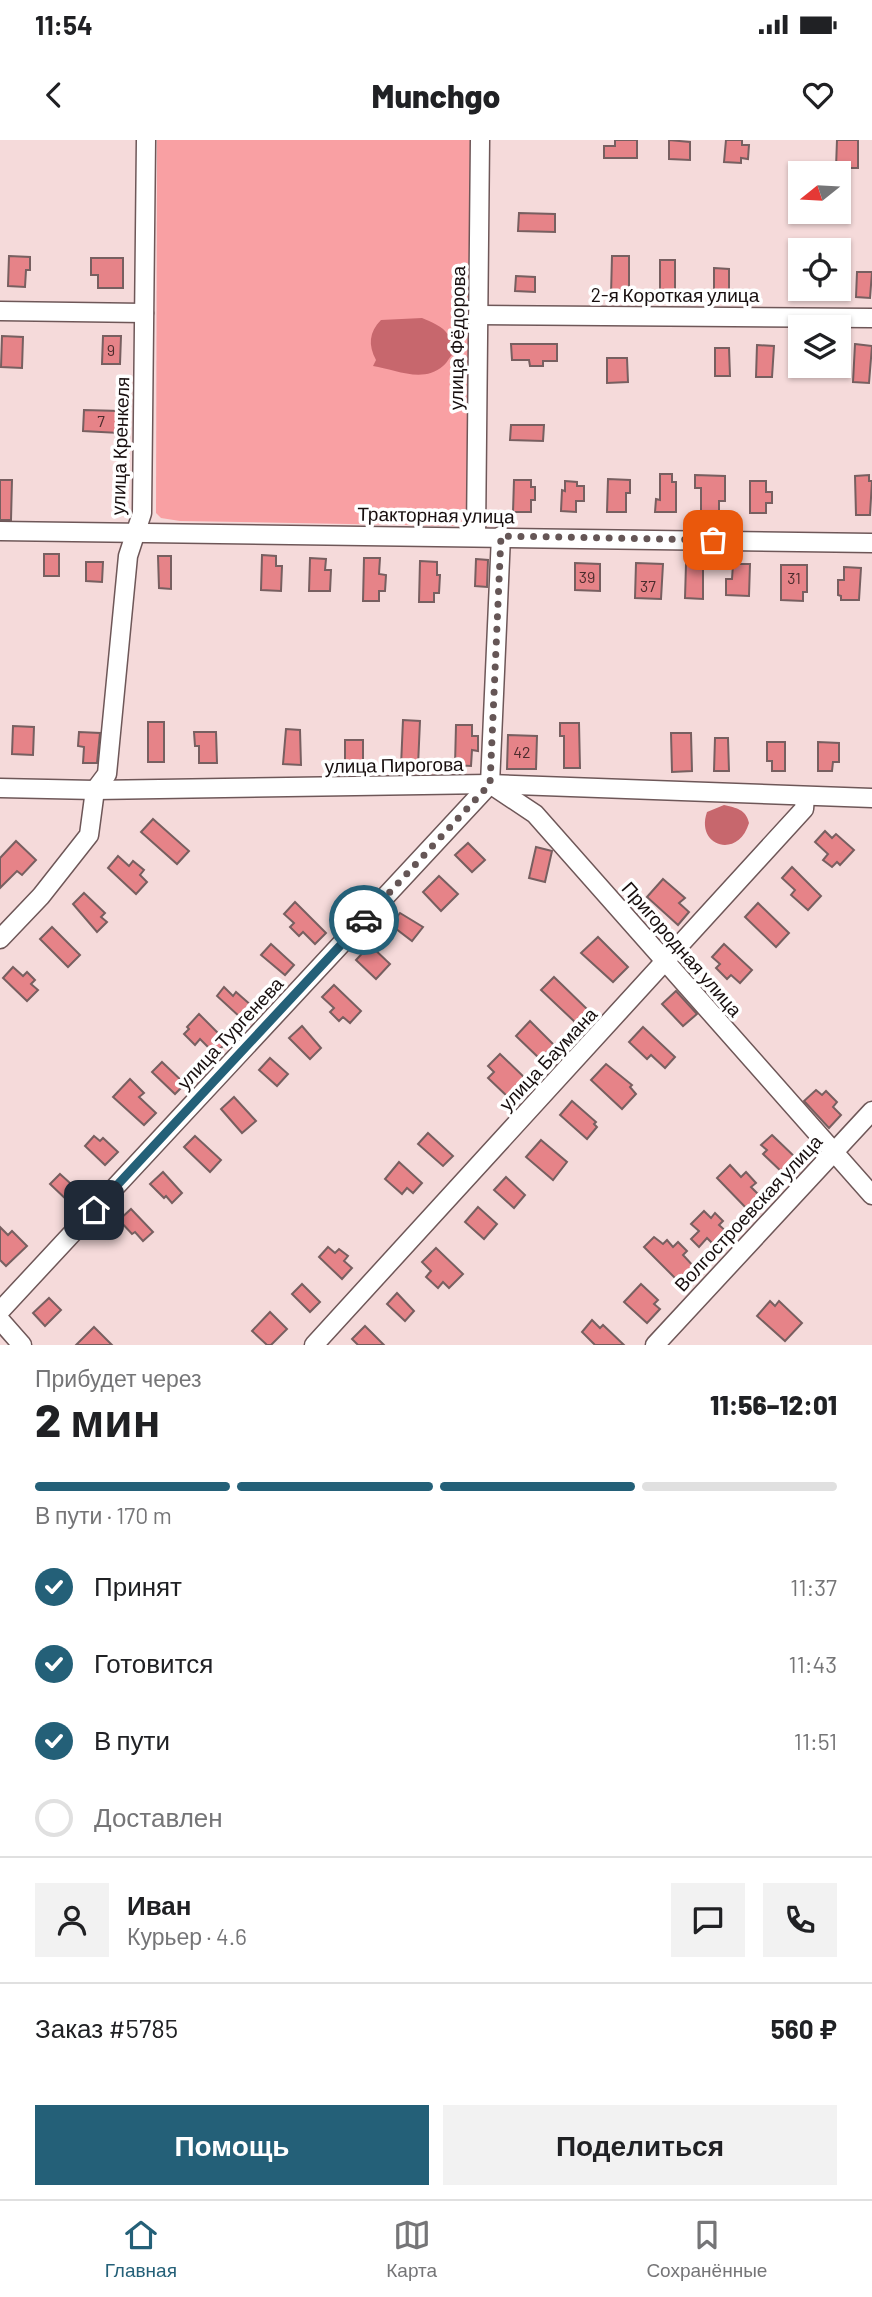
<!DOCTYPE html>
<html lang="ru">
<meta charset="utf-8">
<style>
body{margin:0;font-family:Barlow,sans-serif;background:#f2f2f2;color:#202124;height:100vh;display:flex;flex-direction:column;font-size:26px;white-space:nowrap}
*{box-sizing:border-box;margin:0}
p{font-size:23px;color:#757577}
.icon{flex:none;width:38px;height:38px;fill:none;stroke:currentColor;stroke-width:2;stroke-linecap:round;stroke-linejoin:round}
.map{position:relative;height:1205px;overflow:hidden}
.drawer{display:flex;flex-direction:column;background:#fff;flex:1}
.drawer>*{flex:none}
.needle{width:46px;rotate:252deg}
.tools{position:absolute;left:788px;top:21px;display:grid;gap:14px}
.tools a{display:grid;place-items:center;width:63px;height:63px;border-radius:0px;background:#fff;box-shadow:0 2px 5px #0004;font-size:35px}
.pin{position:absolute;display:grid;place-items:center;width:60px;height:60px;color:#fff;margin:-30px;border-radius:14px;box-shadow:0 4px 10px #0006}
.courier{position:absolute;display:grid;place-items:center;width:70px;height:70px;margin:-35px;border:5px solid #246078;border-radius:50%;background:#fff;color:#222;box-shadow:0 2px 9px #0007}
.summary em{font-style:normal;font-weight:800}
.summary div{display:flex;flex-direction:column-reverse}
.summary{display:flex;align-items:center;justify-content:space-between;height:119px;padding:0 35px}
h1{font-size:46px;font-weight:800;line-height:52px}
.bar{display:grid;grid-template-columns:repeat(4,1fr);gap:10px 7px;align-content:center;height:84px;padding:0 35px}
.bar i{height:9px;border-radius:5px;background:#e0e0e0}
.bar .active{background:#246078}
.bar p{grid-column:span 4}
.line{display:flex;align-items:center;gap:18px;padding:0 35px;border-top:2px solid #e0e0e0}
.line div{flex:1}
.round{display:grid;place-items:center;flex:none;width:74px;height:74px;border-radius:0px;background:#f2f2f2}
ol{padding:0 35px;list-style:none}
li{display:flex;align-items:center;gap:21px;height:77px}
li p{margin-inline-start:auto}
li .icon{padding:7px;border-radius:50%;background:#246078;color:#fff;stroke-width:4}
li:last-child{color:#757577}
li i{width:38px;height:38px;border:4px solid #e0e0e0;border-radius:50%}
.button{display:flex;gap:14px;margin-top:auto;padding:14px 35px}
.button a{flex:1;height:80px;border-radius:0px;background:#246078;color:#fff;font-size:28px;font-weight:800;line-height:80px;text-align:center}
.button a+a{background:#f2f2f2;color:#202124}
.status{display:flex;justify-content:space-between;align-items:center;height:49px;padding:0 35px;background:#fff;direction:ltr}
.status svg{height:19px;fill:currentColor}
header{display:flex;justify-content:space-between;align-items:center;height:91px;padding:0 35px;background:#fff;font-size:32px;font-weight:800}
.menu{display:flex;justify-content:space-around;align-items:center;height:98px;border-top:2px solid #e0e0e0;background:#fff;font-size:19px;color:#757577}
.menu a{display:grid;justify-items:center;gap:4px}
.menu .active{color:#246078}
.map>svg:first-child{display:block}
.green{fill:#f9a0a3}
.water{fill:#c7676d}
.building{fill:#e68388;stroke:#775f60;stroke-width:2}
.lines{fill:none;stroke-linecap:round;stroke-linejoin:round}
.minor-casing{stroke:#6e5758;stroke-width:21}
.minor{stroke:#fff;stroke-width:18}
.done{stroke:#655656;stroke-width:7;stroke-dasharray:0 12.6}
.route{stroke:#246078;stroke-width:9}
.labels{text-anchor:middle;stroke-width:7;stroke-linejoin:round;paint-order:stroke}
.number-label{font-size:16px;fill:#4c2c2d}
.street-label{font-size:19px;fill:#180f0f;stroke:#fff}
</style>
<div class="status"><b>11:54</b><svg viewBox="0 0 49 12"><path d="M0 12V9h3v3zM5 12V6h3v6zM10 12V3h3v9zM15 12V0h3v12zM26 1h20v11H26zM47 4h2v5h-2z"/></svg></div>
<header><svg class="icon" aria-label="back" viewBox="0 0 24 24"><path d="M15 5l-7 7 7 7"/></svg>Munchgo<svg class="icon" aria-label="heart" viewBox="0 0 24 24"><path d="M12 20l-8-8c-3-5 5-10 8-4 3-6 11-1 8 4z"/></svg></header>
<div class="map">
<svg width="872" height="1205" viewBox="0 0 872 1205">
<rect width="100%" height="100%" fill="#f5dada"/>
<!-- green -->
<polygon class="green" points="157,0 470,0 469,378 457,386 180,381 161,378 156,373"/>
<!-- water -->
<g class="water">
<path d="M422,178C431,182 443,186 448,195C452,200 453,205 457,211C448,217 449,221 443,226C423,244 394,229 373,226L376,220C368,205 369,192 381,180Z"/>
<path d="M724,665C736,668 746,669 749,683C738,720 695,706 707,672Z"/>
</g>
<!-- building -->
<g class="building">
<polygon points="615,0 637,0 637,18 604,18 604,6 615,6"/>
<polygon points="669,0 690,2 690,20 669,19"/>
<polygon points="726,0 742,0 742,5 749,5 748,19 741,18 741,23 724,22"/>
<polygon points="837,0 858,0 858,28 836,28"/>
<polygon points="519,73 555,74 555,92 518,91"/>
<polygon points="9,116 30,117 30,130 26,130 25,147 8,146"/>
<polygon points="612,116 629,116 629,155 611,155"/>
<polygon points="91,118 123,118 123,148 98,148 98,135 91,135"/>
<rect x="660" y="120" width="15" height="35"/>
<polygon points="714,128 729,129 729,156 714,155"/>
<polygon points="857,132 872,132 870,158 856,157"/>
<polygon points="516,136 535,137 535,152 515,151"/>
<polygon points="2,196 23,197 22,228 1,227"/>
<polygon points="103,196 121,196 120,224 102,224"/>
<polygon points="511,204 557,204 557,221 543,221 543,226 530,226 529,220 512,220"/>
<polygon points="855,204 872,206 869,243 853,242"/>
<polygon points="757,205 774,206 772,237 756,237"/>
<polygon points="715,208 729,208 730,236 715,236"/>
<polygon points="607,218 627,218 628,242 607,243"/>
<polygon points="84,270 120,271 119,293 83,291"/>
<polygon points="511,285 544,285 543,301 510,300"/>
<polygon points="660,334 672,334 672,342 676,342 676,372 655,372 656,359 660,360"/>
<polygon points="695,335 725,336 725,361 719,361 719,374 701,374 701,348 695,348"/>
<polygon points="869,335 869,341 872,341 870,375 856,375 855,336"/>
<polygon points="608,339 630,340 630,353 626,353 626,372 607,372"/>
<polygon points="0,340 12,340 11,380 0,380"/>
<polygon points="514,340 531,340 531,347 535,347 535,360 531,360 531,372 513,372"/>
<polygon points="565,341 577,342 577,346 584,346 584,361 576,361 576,372 561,371 562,350 565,351"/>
<polygon points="750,341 766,341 766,352 772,352 772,363 766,363 766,373 750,373"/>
<rect x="44" y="414" width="15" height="22"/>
<polygon points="262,415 276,416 276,426 282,426 281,451 261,450"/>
<polygon points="158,416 171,416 171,449 159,448"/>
<polygon points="310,418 326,419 325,430 331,430 330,451 309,451"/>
<polygon points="364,418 380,418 379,434 386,435 385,451 379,451 379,461 363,461"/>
<polygon points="476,419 488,420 487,447 475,446"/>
<polygon points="420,421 437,422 437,435 440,435 439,453 434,453 434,462 419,462"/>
<polygon points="86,422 103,422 102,442 86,441"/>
<polygon points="575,423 600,424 600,451 575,450"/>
<polygon points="636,423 663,424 661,459 635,458"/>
<polygon points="686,424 703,424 703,459 685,458"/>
<polygon points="733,424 750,424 749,456 726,455 726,439 732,439"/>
<polygon points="781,425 807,425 807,452 803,452 803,461 781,460"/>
<polygon points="844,427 861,428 859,460 841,460 841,456 838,455 838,440 844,440"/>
<polygon points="403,580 420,581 418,626 401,626"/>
<rect x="148" y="582" width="16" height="40"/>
<polygon points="560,583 579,583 580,628 564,628 564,596 560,596"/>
<polygon points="456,585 472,585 472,596 478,596 478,611 472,610 471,626 455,625"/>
<polygon points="13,586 34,587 33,615 12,614"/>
<polygon points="286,589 300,590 301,625 283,624"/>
<polygon points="79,592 100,593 97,623 83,623 84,607 78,606"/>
<polygon points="194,592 216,592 217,623 199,623 199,606 195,606"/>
<polygon points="671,593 691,593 692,631 672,632"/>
<polygon points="508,595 537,596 536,629 507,629"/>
<polygon points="715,598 728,598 729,631 714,631"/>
<rect x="345" y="600" width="18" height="23"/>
<polygon points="767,602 785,602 785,631 772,631 772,621 767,621"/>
<polygon points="818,602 839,603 839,622 833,622 832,631 818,631"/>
<polygon points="153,679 189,711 177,724 141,692"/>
<polygon points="825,691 832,698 836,694 854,710 840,725 837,722 832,727 823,720 828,714 815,702"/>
<polygon points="16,701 36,720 22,735 17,731 0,748 0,718"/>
<polygon points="468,703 485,720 472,732 455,715"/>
<polygon points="536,707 552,711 545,742 529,738"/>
<polygon points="118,716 129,726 133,721 144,730 140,735 147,742 136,754 108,728"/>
<polygon points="792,727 821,756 808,770 791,755 795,750 782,738"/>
<polygon points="439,736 458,754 441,771 423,752"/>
<polygon points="663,739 685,758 679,763 689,772 678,785 647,757"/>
<polygon points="84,753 105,773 101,777 107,782 97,792 73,764"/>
<polygon points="295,762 326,793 315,804 303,792 299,796 290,787 294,783 284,774"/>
<polygon points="758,763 789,793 776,807 745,777"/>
<polygon points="400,773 423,787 412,801 391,785"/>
<polygon points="52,787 80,815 68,827 40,799"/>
<polygon points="598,797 628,827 613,842 581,813"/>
<polygon points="271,804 294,825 285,835 261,815"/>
<polygon points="724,804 752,830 740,843 731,835 727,839 716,828 720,824 712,817"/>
<polygon points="370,805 390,824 376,839 356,820"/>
<polygon points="13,827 23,836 27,832 35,840 31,844 38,850 27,861 3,838"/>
<polygon points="554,837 588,870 576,883 541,850"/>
<polygon points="334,845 361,871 350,883 343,877 339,881 330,872 334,868 322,857"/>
<polygon points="224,847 233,856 236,852 252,866 241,878 217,856"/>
<polygon points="676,851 697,874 683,886 662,864"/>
<polygon points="199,874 227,902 215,914 200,899 195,905 184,894 189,889 187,887"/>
<polygon points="530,881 554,905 540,919 516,896"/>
<polygon points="302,886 321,908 310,919 289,898"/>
<polygon points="643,887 675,917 665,928 651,915 647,919 629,902"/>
<polygon points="500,914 526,939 508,957 488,938 494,932 488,926"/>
<polygon points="270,918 288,934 277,946 259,930"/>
<polygon points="162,922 185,944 175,954 152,932"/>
<polygon points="606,924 632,945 630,947 636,954 622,969 591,940"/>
<polygon points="130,939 144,953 139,957 156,973 144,985 113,957"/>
<polygon points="816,950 822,955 826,951 837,962 833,967 841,975 829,988 804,961"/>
<polygon points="234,957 256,981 242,993 221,969"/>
<polygon points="572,961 596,982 594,984 597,987 587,999 560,975"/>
<polygon points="428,993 453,1016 443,1026 418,1004"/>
<polygon points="772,995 797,1019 783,1033 763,1014 767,1010 761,1005"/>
<polygon points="94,996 100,1001 103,998 118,1012 105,1025 85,1006"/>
<polygon points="195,996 221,1020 210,1032 184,1007"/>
<polygon points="541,1000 567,1022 553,1040 526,1017"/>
<polygon points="399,1022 422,1043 413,1053 407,1048 402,1054 385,1039"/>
<polygon points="730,1025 741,1037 746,1032 756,1043 751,1047 762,1058 749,1071 717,1038"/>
<polygon points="163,1032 182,1053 172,1063 166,1056 164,1058 150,1044"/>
<polygon points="60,1034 80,1052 70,1063 50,1044"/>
<polygon points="506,1037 525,1055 514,1068 494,1050"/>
<polygon points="478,1067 497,1084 484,1099 465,1082"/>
<polygon points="131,1069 153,1092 143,1101 135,1092 132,1094 119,1080"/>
<polygon points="704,1071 711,1078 715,1073 723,1081 719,1085 728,1093 716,1107 707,1098 699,1107 691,1099 699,1091 691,1084"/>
<polygon points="0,1087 8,1095 12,1091 27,1106 6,1126 0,1120"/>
<polygon points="654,1097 663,1104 667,1100 673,1107 678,1102 687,1111 683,1115 696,1129 681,1144 644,1107"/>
<polygon points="328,1107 335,1113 339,1109 348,1116 344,1121 352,1128 342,1139 319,1117"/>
<polygon points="436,1108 463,1134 449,1148 443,1142 438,1148 426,1137 431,1131 422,1122"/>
<polygon points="302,1144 320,1162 310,1172 292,1154"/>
<polygon points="641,1144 658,1160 654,1164 660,1169 647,1183 624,1162"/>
<polygon points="397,1153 414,1171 405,1181 387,1164"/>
<polygon points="49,1158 61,1170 45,1186 33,1173"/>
<polygon points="770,1161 775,1166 779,1161 802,1183 785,1201 757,1176"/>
<polygon points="270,1172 287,1189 271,1205 267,1205 252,1191"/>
<polygon points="592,1180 600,1188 603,1185 624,1205 595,1205 582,1192"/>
<polygon points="365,1186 384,1205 358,1205 352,1199"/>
<polygon points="94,1187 112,1205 76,1205"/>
</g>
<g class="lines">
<defs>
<g id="minor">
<polyline points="0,171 144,173"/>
<polyline points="478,175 872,178"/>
<polyline points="0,391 872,403"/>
<polyline points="476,396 480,0"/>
<polyline points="490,644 535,674 872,1055"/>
<polyline points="490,644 501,396"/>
<polyline points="0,648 95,650 490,644 872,658"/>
<polyline points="0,799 41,756 89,695 95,650 107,634 128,416 142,373 146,0"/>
<polyline points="0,1171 490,644"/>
<polyline points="0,1180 22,1205"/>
<polyline points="314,1205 804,669 805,657"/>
<polyline points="655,1205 872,971"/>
</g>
</defs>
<!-- minor casing -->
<use href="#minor" class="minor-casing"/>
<!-- minor -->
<use href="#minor" class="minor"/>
</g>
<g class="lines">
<!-- done -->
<polyline class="done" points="364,780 490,644 501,396 713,400"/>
<!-- route -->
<polyline class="route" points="94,1070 364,780"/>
</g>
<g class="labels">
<!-- number labels -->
<g class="number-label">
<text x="111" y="216">9</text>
<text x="101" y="287">7</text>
<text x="587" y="443">39</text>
<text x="794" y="444">31</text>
<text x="648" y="452">37</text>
<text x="522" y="618">42</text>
</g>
<!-- street labels -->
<g class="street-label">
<text x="675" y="162">2-я Короткая улица</text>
<text transform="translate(457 198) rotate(-89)" y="7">улица Фёдорова</text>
<text transform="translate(120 306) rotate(-88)" y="7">улица Кренкеля</text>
<text transform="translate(436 375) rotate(1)" y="7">Тракторная улица</text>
<text transform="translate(394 625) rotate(-1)" y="7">улица Пирогова</text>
<text transform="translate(682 809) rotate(49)" y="7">Пригородная улица</text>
<text transform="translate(230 893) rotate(-47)" y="7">улица Тургенева</text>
<text transform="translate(548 919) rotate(-47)" y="7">улица Баумана</text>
<text transform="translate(748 1073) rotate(-47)" y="7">Волгостроевская улица</text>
</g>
</g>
</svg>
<div class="tools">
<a><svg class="needle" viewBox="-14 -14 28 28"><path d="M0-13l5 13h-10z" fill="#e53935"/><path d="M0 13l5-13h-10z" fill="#757577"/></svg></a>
<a><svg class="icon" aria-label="locate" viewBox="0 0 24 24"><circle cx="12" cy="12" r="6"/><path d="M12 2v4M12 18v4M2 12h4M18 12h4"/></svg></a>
<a><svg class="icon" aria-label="layers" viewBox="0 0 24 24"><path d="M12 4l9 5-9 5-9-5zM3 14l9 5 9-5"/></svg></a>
</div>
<div class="pin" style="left:713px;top:400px;background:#ea580c"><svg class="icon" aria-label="bag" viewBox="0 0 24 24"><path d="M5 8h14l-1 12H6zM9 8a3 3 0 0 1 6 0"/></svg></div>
<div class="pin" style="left:94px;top:1070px;background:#1f2937"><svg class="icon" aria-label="home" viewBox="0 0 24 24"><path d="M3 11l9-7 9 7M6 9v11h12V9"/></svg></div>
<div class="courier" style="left:364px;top:780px"><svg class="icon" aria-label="car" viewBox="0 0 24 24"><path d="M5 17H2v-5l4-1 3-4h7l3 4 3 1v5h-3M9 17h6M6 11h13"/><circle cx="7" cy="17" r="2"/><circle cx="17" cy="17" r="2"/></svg></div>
</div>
<section class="drawer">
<div class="summary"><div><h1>2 мин</h1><p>Прибудет через</p></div><em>11:56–12:01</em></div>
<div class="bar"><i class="active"></i><i class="active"></i><i class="active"></i><i></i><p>В пути · 170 m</p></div>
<ol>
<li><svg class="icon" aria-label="check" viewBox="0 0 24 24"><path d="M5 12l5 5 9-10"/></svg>Принят<p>11:37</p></li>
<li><svg class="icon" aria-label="check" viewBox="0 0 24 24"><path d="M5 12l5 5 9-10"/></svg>Готовится<p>11:43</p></li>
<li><svg class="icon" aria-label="check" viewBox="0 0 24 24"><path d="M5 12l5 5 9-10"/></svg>В пути<p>11:51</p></li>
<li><i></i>Доставлен</li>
</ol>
<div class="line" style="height:126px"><a class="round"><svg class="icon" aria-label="person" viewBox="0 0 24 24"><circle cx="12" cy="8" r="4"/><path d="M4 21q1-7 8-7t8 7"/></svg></a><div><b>Иван</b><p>Курьер · 4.6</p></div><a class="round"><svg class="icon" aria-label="chat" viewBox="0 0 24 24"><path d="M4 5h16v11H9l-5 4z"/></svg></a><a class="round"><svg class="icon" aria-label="phone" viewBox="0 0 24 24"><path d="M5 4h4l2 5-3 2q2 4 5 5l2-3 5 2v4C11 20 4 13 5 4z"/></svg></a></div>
<div class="line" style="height:91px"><div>Заказ #5785</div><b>560 ₽</b></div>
<div class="button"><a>Помощь</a><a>Поделиться</a></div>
</section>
<nav class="menu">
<a class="active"><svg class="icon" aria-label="home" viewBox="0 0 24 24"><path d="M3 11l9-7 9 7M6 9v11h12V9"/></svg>Главная</a>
<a><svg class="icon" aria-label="map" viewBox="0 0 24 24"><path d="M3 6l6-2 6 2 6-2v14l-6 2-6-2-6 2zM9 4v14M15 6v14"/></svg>Карта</a>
<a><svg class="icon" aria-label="saved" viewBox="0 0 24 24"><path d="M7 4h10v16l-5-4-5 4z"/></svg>Сохранённые</a>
</nav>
